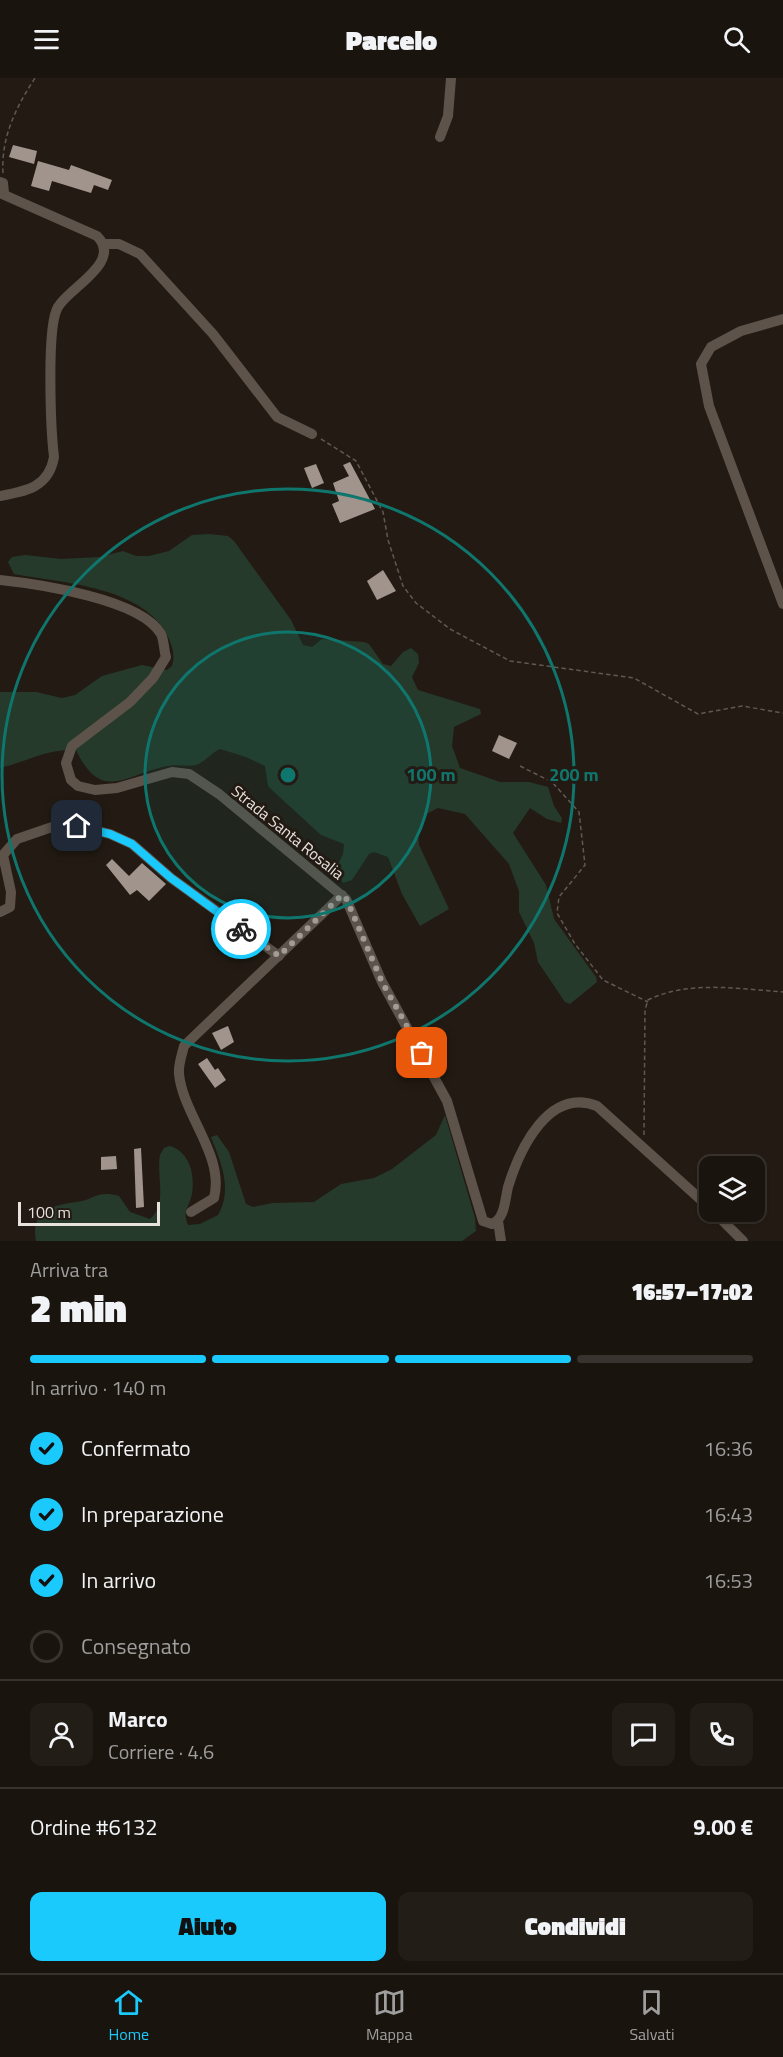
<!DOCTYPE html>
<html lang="it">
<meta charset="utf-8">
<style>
body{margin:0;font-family:"Titillium Web",sans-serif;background:#231d17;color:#f1f3f6;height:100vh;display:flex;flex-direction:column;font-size:22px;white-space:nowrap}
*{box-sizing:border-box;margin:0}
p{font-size:20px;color:#9f9e9e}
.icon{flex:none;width:33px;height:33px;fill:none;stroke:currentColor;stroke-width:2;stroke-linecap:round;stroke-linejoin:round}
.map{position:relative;height:1163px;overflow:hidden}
.side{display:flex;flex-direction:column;background:#1a140e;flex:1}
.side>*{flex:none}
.controls{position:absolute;left:699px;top:1078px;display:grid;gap:12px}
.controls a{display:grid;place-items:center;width:66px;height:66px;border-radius:12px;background:#1a140e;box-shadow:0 2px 4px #0004,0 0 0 2px #38332e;font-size:30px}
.scale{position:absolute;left:18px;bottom:15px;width:142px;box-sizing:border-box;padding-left:6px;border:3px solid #e8e2dd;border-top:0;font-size:16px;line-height:21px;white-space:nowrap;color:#e8e2dd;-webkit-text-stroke:4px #231b13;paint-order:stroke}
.pin{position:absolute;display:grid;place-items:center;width:51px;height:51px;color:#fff;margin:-26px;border-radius:12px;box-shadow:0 3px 9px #0006}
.courier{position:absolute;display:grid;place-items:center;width:60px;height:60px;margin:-30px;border:4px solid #1acafc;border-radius:50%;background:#fff;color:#222;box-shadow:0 2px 8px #0007}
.headline em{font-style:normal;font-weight:800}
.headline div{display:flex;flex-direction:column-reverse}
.headline{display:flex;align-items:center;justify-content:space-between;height:102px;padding:0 30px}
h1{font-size:39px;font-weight:800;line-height:45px}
.bar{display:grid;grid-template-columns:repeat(4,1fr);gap:9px 6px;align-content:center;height:72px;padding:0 30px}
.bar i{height:8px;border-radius:4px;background:#38332e}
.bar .selected{background:#1acafc}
.bar p{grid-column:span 4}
.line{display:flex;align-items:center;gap:15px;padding:0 30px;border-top:2px solid #38332e}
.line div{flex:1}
.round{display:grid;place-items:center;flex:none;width:63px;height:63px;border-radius:12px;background:#231d17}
ol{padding:0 30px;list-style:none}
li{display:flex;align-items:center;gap:18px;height:66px}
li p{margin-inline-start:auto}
li .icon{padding:6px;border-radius:50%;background:#1acafc;color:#111;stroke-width:4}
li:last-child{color:#9f9e9e}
li i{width:33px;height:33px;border:3px solid #38332e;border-radius:50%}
.cta{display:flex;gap:12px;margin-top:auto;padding:12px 30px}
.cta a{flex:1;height:69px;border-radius:12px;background:#1acafc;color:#111;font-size:24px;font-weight:800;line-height:69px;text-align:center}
.cta a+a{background:#231d17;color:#f1f3f6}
header{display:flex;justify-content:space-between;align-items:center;height:78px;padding:0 30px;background:#1a140e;font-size:27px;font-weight:800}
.tab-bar{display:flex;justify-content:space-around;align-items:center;height:84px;border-top:2px solid #38332e;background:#1a140e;font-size:16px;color:#9f9e9e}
.tab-bar a{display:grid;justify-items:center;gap:3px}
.tab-bar .selected{color:#1acafc}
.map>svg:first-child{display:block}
.green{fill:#253a2b}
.building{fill:#a1948c}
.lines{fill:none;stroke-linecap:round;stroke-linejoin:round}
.path{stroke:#605851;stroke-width:1.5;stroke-dasharray:4.5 3;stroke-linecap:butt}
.minor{stroke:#5d534a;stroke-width:10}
.done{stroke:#a39c96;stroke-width:6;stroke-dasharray:0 10.8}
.route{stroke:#1acafc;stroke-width:8}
.ring{fill:none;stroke:#0f766e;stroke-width:3}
.labels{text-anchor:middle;stroke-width:6;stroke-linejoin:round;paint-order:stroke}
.street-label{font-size:16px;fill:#e8e2dd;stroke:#231b13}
.centre{fill:#0f766e;stroke:#231b13;stroke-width:3}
.ring-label{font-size:18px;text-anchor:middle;font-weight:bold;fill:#0f766e;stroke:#231b13;stroke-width:6;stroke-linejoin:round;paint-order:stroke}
</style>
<header><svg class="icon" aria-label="menu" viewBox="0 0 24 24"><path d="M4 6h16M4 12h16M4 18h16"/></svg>Parcelo<svg class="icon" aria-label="search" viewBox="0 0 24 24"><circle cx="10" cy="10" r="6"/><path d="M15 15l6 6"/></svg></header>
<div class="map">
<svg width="783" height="1163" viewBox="0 0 783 1163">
<rect width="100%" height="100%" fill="#231b13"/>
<!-- green -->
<g class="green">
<path d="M209,456L228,458L234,463L291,542L303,567L312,569L322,561L364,564L369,566L383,586L391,588L403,574L411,570L418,576L419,585L412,599L418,612L480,631L481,636L454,649L452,668L460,690L500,704H529L548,709L554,728L562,740L561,745L547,741L530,730L513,755L546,807L554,841L596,899L597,904L570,926L565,924L538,884L534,865L519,834V813L509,786L465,736L438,730L424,737L418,756L419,767L449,831L420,848L402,816L388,779L374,774L369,776L352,802L343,805L335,793L343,776L344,766L321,757L273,713L268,708L265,688L246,679L220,671C211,675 205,684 196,687C187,689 177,686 168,688C127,695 102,727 76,672C45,671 29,683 0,690V614H36L62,620L75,617L102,598L142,587L167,592L172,588C175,577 173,571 169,561C147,509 64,505 14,496L8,484L12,479L25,477L61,481L100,479L123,473L136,478H149L169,473L192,457Z"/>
<path d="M445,1037L475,1140L476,1153L462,1163H36C30,1132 54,1127 77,1124C95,1122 96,1112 119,1118L130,1134L150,1141C168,1127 156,1097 160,1077L164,1070L170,1068C190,1074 195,1097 192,1116C189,1129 182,1133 188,1147L200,1146L218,1137C233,1111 221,1085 211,1059L217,1057L229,1074L246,1126L253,1129L273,1125L314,1124L341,1106L374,1100L392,1091L436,1057Z"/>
</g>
<!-- building -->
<g class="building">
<polygon points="13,67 37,73 34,86 9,79"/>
<polygon points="38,83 69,92 71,87 112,102 108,112 94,107 91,115 52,103 49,113 31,108"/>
<polygon points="350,384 375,431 340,445 332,426 339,423 333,405 349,398 343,387"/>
<polygon points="316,386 324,405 312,410 304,390"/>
<polygon points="383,492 396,513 377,522 367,503"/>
<polygon points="499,657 517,665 509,681 492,673"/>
<polygon points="112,781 129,798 142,785 166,806 149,823 137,812 130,817 106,787"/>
<polygon points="228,948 234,964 221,972 212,955"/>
<polygon points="207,980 215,992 218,990 226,1002 215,1010 198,986"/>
<polygon points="141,1070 144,1129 136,1130 134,1071"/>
<polygon points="116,1078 117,1091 101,1092 101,1079"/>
</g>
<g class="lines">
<!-- path -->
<g class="path">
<path d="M3,95C1,59 16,29 35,0"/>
<polyline points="321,361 356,383 383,434 388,462 403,508 416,525 450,551 510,583 634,600 698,636 742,628 783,635"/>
<polyline points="520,688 552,704 579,734 585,787 559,819 557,835 575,866 603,902 648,924"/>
<path d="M644,1057L645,932L648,922C688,902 740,911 783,914"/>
</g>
<!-- minor -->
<g class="minor">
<polyline points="440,59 448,38 451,0"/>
<polyline points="0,104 3,105 4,115"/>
<path d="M0,115L97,158C123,184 70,209 58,229C46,248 51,354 54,379C49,409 27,413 0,418"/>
<polyline points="104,166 119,166 140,176 213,256 277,339 312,356"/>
<polyline points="783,241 741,253 711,269 701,286 709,328 783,526"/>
<path d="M0,502C38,506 141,521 161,556C164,562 164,573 166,579L153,600L130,624L72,668L66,685L71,702L78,708L95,712L117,710L172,694L189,696L219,716L346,821L382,904L447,1023L483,1143L492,1146C505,1141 505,1121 508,1109C520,1070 549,1009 597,1028L710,1130"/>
<polyline points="0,834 10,829 11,814 3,777 17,761 55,748 77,748 110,756 132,766 171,800 279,878"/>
<path d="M191,1134L214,1120C225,1078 183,1037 179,996C178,987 182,977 184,968L342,817"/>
<polyline points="714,1134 743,1163"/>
<polyline points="498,1143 501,1163"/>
</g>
</g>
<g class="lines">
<!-- done -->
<polyline class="done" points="241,851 279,878 342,817 346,820 382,904 422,975"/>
<!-- route -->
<polyline class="route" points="77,748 110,756 132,766 171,800 241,851"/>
</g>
<!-- distance rings -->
<circle cx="288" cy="697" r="143" fill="#0f766e" fill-opacity=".12"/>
<g class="ring">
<circle cx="288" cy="697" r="143"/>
<circle cx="288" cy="697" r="286"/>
</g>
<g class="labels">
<!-- street labels -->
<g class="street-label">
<text transform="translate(288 754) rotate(39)" y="6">Strada Santa Rosalia</text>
</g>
</g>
<circle cx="288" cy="697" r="9" class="centre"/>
<g class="ring-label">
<text x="431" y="703">100 m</text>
<text x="574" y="703">200 m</text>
</g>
</svg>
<div class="controls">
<a><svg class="icon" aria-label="layers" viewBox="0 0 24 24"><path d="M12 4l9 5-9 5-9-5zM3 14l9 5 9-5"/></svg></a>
</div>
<div class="scale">100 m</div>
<div class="pin" style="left:422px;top:975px;background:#ea580c"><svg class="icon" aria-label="bag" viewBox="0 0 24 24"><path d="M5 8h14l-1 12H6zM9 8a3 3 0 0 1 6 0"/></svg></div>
<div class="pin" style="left:77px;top:748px;background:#1f2937"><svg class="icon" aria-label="home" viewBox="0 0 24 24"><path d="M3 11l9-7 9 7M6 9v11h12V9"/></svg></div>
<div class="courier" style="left:241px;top:851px"><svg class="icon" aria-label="bike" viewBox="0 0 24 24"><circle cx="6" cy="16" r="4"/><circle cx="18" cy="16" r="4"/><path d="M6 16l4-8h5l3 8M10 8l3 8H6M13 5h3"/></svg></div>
</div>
<section class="side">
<div class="headline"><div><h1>2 min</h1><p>Arriva tra</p></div><em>16:57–17:02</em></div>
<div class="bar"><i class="selected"></i><i class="selected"></i><i class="selected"></i><i></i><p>In arrivo · 140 m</p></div>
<ol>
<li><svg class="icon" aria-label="check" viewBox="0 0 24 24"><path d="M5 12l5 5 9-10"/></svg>Confermato<p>16:36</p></li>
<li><svg class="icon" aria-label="check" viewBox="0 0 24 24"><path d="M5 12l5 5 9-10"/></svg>In preparazione<p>16:43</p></li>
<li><svg class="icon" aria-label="check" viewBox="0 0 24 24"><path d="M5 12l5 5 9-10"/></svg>In arrivo<p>16:53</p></li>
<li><i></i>Consegnato</li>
</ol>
<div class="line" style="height:108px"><a class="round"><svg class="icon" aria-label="person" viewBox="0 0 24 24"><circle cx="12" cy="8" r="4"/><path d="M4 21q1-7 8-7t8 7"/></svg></a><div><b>Marco</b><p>Corriere · 4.6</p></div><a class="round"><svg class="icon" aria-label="chat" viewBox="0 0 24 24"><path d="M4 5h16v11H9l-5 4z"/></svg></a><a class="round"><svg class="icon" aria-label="phone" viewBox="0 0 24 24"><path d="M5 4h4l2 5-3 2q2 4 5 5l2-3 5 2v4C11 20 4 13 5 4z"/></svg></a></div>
<div class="line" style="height:78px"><div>Ordine #6132</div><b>9.00 €</b></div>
<div class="cta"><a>Aiuto</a><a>Condividi</a></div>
</section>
<nav class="tab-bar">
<a class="selected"><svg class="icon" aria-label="home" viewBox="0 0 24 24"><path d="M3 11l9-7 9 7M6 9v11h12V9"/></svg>Home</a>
<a><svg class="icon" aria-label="map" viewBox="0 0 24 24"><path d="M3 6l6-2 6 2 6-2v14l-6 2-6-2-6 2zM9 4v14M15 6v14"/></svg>Mappa</a>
<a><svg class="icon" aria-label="saved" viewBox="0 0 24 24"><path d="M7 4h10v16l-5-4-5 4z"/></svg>Salvati</a>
</nav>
